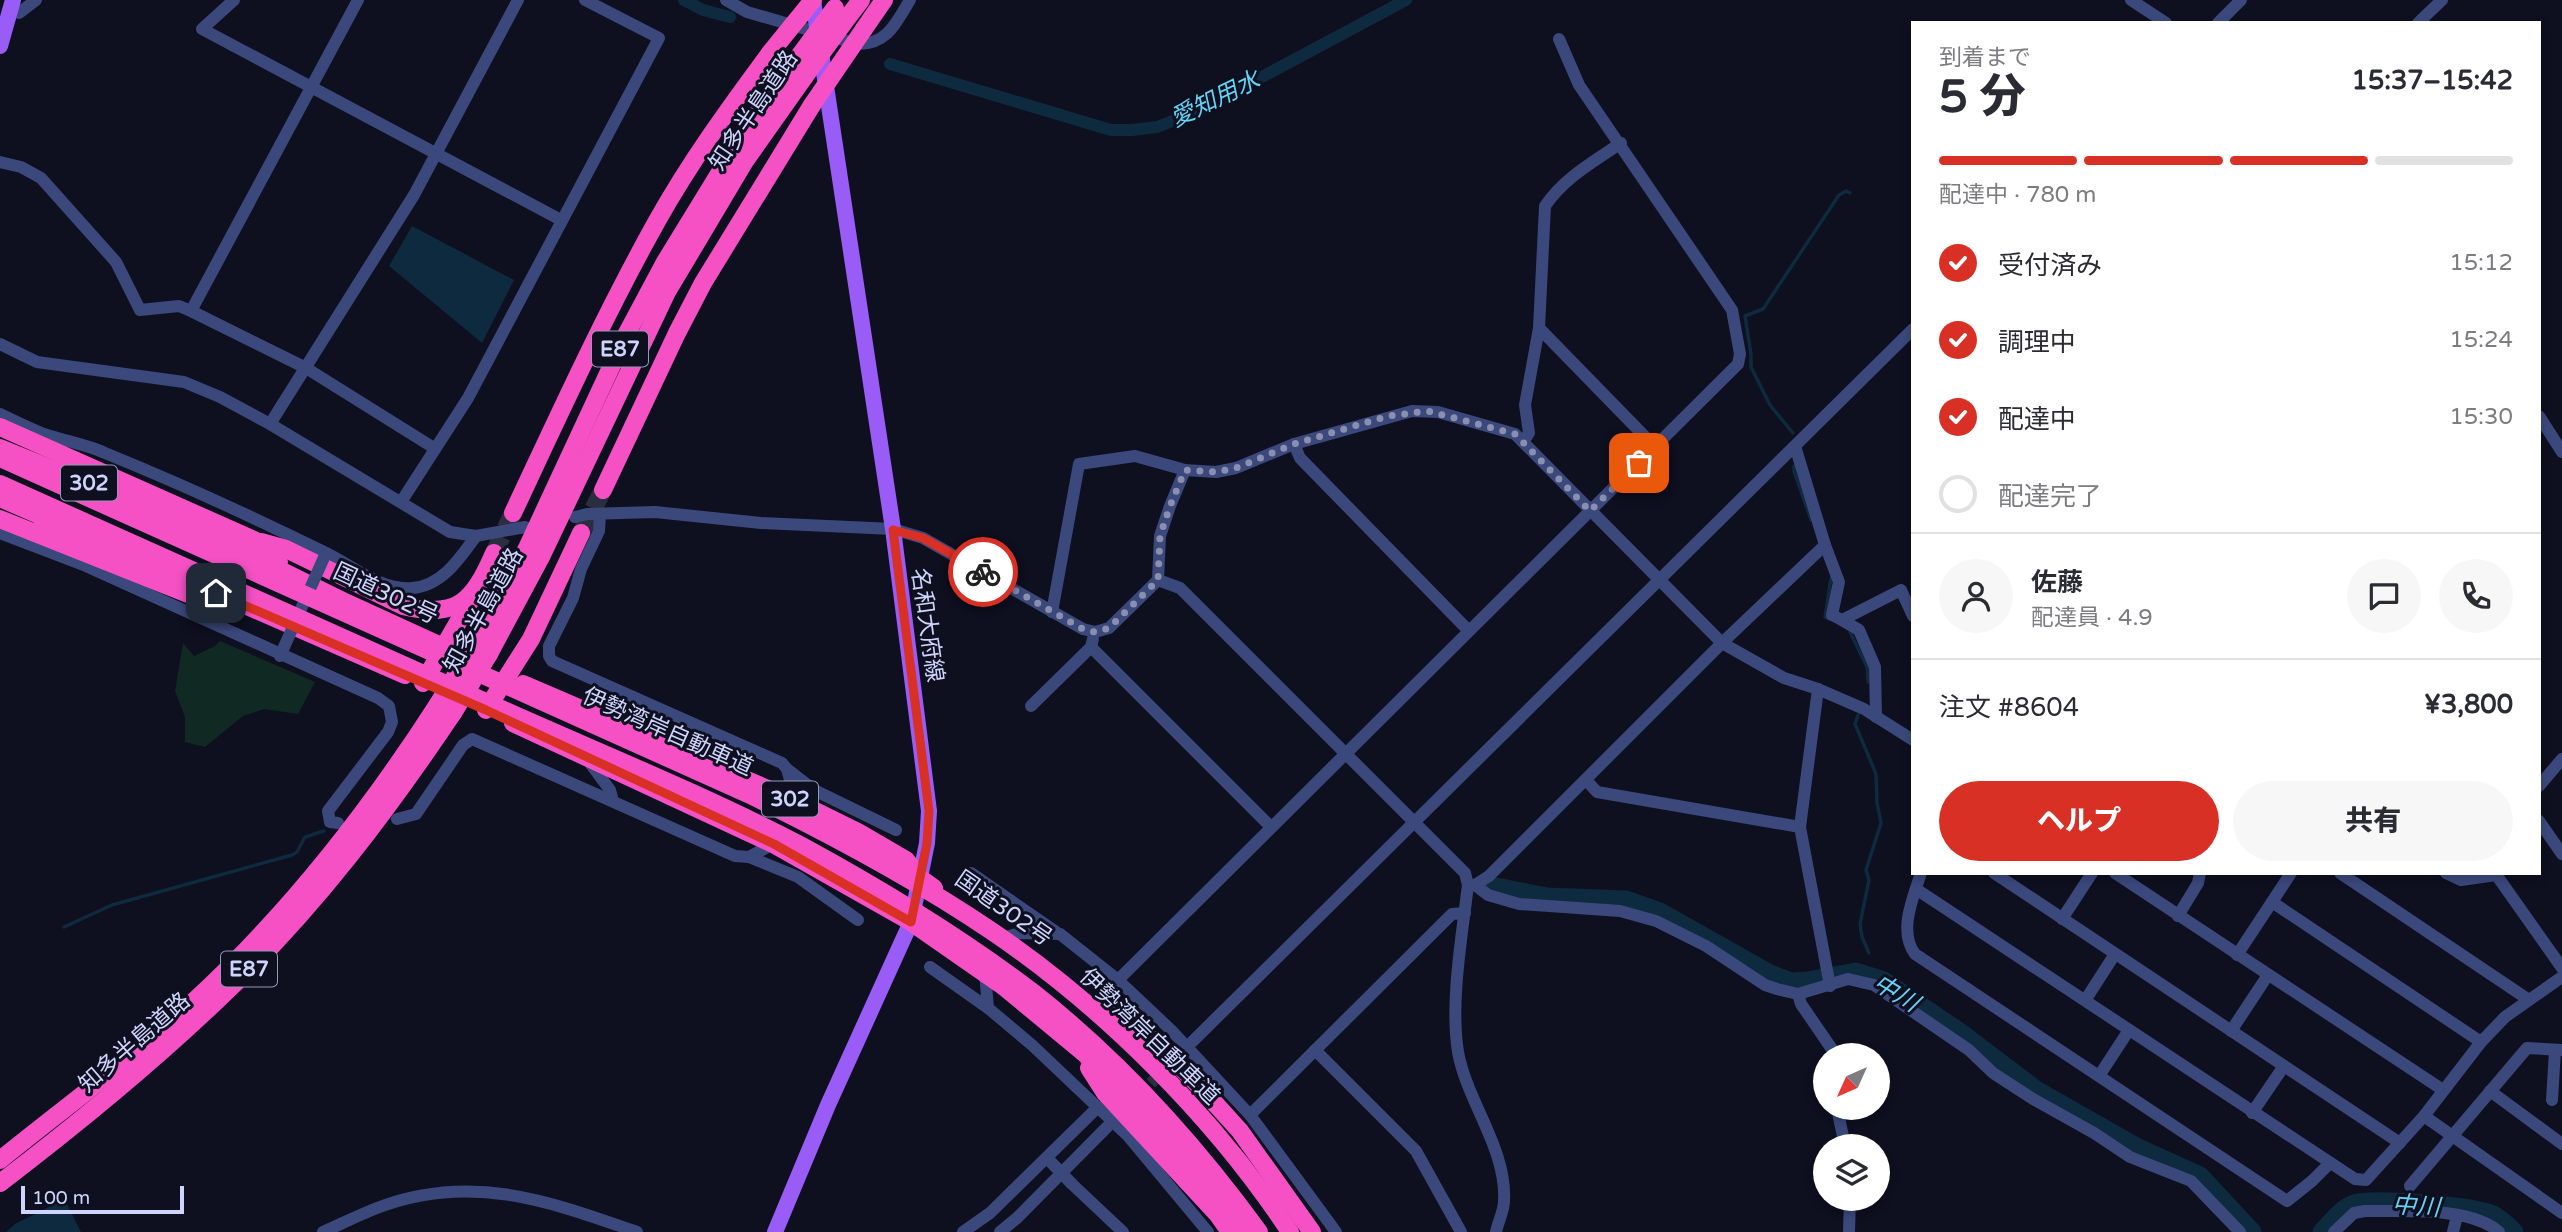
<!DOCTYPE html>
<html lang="ja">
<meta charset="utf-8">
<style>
body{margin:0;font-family:"Varela Round","Noto Sans JP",sans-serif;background:#f7f7f7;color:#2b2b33;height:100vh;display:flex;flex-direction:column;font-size:26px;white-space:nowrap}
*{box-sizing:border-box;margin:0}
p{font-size:23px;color:#7c7c81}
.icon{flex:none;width:38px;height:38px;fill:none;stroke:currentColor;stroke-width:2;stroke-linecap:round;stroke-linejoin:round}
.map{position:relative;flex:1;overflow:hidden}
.side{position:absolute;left:1911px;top:21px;width:630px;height:854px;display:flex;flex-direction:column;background:#fff;border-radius:0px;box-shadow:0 4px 10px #0003}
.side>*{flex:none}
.needle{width:46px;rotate:225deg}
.fabs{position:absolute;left:1813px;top:1043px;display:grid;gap:14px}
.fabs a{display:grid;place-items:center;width:77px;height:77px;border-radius:50%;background:#fff;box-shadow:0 4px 10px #0003;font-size:35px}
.scale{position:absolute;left:21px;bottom:18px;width:163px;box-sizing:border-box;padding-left:7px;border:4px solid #cfd4fc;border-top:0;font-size:19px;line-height:24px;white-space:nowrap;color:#cfd4fc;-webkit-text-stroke:5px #0e0f1f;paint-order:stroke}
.pin{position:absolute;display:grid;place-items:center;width:60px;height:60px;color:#fff;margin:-30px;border-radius:14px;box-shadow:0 4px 10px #0006}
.courier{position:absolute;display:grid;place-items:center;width:70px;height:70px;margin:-35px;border:5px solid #d93025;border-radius:50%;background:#fff;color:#222;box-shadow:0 2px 9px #0007}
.head em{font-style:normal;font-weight:800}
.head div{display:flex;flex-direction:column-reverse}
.head{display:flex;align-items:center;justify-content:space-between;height:119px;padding:0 28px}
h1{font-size:46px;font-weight:800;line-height:52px}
.bar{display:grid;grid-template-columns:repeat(4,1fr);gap:10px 7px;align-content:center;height:84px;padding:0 28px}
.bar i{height:9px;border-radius:5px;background:#e1e1e2}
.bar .selected{background:#d93025}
.bar p{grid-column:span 4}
.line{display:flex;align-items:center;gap:18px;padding:0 28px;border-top:2px solid #e1e1e2}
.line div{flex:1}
.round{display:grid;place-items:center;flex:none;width:74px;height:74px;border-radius:37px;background:#f7f7f7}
ol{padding:0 28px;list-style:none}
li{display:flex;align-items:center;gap:21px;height:77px}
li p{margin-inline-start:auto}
li .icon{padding:7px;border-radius:50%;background:#d93025;color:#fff;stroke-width:4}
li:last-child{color:#7c7c81}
li i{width:38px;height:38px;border:4px solid #e1e1e2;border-radius:50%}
.cta{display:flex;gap:14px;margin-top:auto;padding:14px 28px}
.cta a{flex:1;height:80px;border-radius:42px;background:#d93025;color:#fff;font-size:28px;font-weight:800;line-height:80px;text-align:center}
.cta a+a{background:#f7f7f7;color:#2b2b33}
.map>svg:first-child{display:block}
.green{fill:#112923}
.water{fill:#0e2a3f}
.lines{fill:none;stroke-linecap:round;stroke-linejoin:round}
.stream{stroke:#0e2a3f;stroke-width:3.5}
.canal{stroke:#0e2a3f;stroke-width:12}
.river{stroke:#0e2a3f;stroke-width:19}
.minor-tunnel{stroke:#2b2d40;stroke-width:12;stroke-dasharray:12 6;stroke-linecap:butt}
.highway-tunnel{stroke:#2b2d40;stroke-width:18;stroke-dasharray:18 9;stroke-linecap:butt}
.minor{stroke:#3b487c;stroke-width:12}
.major{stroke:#9a5cf6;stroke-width:16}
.highway{stroke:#f551c5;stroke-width:18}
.minor-bridge{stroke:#3b487c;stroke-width:12}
.highway-bridge{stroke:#f551c5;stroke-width:18}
.done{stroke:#8b8faf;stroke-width:7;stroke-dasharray:0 12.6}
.route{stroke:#d93025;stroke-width:9}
.labels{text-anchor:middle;stroke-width:6;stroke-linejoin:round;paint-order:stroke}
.shield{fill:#0e0f1f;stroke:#9599ba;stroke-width:2}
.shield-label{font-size:21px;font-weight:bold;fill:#cfd4fc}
.street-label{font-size:23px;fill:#cfd4fc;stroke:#0e0f1f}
.water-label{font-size:24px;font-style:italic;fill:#63d4f6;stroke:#0e0f1f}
</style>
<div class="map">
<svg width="2562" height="1232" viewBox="0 0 2562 1232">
<rect width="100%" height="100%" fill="#0e0f1f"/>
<!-- green -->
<polygon class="green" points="220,641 315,682 298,714 264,709 243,716 205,747 185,742 185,717 175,691 183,643 194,656 215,646"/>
<!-- water -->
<g class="water">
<polygon points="412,226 514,280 482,343 389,266"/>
<polygon points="61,1201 67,1204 81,1232 6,1232 15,1224"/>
</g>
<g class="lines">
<!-- stream -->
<g class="stream">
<polyline points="1793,433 1770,405 1751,367 1751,354 1745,316 1763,309 1839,195 1846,191 1850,193"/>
<polyline points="1794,466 1794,471 1811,520"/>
<polyline points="1829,619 1825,617 1831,578"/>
<polyline points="1850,632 1867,667 1868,682"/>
<polyline points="1858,715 1855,724 1876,774 1877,803 1881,823 1866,870 1869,880 1860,924 1862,937 1869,953"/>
<polyline points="64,927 112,905 292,855 297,852 305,837 324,831"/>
</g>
<!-- canal -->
<g class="canal">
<polyline points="684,0 703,10 730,17"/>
<polyline points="890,64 1111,130 1132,130 1157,127 1198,111 1406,0"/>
</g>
<!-- river -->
<g class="river">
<polyline points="1491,886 1547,897 1626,900 1660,912 1770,974 1791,982 1808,981 1856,972 1884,981 1961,1033 2036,1090 2138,1148 2200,1176 2252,1232"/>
<path d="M2322,1232C2331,1223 2342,1208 2354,1204C2372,1198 2476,1206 2493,1215C2501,1219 2508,1226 2514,1232"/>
</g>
<!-- minor-tunnel -->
<polyline class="minor-tunnel" points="1138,1096 1193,1041"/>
<!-- highway-tunnel -->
<g class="highway-tunnel">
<polyline points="581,533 603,490"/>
<polyline points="494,553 513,513"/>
</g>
<!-- minor -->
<g class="minor">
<polyline points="234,0 202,29 561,220"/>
<path d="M726,0L747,12L857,44C887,45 896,23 910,0"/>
<polyline points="2131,0 2166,23"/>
<polyline points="10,11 19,13 36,0"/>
<polyline points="2218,23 2241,0"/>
<polyline points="2418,23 2442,0"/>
<polyline points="0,162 21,167 41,178 116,262 140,310 179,306 191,311 306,368 434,448"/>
<polyline points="191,311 358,0"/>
<polyline points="1539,328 1655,447"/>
<polyline points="0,344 37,362 184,382 220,397 270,424 450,532 476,536 525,527"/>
<path d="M0,414C15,421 29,428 44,434C64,441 86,444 105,453C179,483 253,517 324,552C352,565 380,591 412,588C442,586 460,558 476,536"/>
<polyline points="2539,416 2562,452"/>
<polyline points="270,424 414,195 518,0"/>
<path d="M1523,442L1529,433L1525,405L1539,328L1545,206C1564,178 1593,162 1621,143"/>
<polyline points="1294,444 1300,458 1468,630"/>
<polyline points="401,502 468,398 659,38 585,0"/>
<polyline points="600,514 599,531 581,569 573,598 549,646 549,656 552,661 782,763 787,769 796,802"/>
<polyline points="575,517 587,514 655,512 761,523 893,529 923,538 1083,629 1095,632 1109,628 1158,580 1160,536 1170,506 1185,470"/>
<polyline points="0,533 86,566 378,698 389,706 392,722 388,732 328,811 330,822 338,823"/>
<polyline points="1825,545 1839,582 1832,615 1842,620"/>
<path d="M1158,580L1180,588L1465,873L1468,885C1462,936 1450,1002 1458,1052C1467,1102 1507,1149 1504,1201C1504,1211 1498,1222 1496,1232"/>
<polyline points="1052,612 1079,464 1135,456 1185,470 1216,472 1236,468 1294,444 1412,411 1438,412 1515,434 1722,643 1784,678 1818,689 1864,709 1913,740"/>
<polyline points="1091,647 1270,826"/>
<polyline points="1818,689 1800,827 1830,986"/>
<polyline points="1031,706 1091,647 1093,639"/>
<polyline points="596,715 633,697"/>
<polyline points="1876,717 1875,667 1859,630 1842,620 1901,590 1913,616"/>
<polyline points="587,759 610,790 613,801"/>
<polyline points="787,769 814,790 896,830"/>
<polyline points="1586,780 1597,792 1800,827"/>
<polyline points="2539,786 2562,759"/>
<polyline points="397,819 416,814 463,745 472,739 735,856 749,857 773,844"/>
<polyline points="2539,821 2562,854"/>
<polyline points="749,857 798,877 858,920"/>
<polyline points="971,873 1059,934"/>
<path d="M1921,873C1913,898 1898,931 1915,954L2287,1201L2312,1181L2330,1163"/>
<polyline points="1994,873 2400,1143"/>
<polyline points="2115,873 2443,1090"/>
<polyline points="2340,873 2529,1000"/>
<polyline points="2446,873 2461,880 2496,875"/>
<polyline points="2495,873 2562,968"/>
<polyline points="1468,885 1475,885 1489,876 1722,643 1825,545 1795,446"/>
<polyline points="1475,885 1488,895 1519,904 1620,911 1656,921 1706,946 1765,985 1777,989 1798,994 1848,979 1874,985 1969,1050 1993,1073 2033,1099 2094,1133 2130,1157 2191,1181 2240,1232"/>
<polyline points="1916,889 2355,1179 2366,1180 2424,1116 2481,1042 2505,1017 2562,977"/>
<polyline points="2272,902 2481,1042"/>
<polyline points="2178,916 2198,883 2200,873"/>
<polyline points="2062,919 2092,873"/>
<polyline points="1006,937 1020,933 1060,934 1118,980 1172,1031 1250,1115 1336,1232"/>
<polyline points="2237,955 2291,873"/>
<polyline points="930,967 988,1008"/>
<polyline points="985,973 988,1008 1032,1045 1128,1136 1208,1232"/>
<polyline points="1118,980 1738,364 1740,354 1732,310 1579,85 1559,39"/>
<polyline points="1798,994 1801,1004 1836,1055"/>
<polyline points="2086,999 2115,954"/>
<polyline points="2231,1031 2268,975"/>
<polyline points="1193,1041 1913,329"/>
<polyline points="1315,1050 1416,1151 1461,1232"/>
<polyline points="2099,1076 2129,1030"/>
<polyline points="2490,1091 2562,1144"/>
<polyline points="2552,1100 2555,1050"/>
<polyline points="1837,1108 1845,1146"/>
<polyline points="2252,1113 2284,1066"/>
<polyline points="1250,1115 1452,914 1465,913"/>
<polyline points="2424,1116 2562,1213"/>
<polyline points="1072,1184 1123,1232"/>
<polyline points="2410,1186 2527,1048 2562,1050"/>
<path d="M323,1232C341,1224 359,1215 377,1208C470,1172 549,1201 637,1232"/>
<polyline points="963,1232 990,1213 1098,1107"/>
<polyline points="1000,1232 1017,1218 1108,1126"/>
<polyline points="1849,1232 1850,1199"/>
<path d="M2334,1232L2354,1213L2365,1211C2403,1212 2470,1206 2499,1232"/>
<polyline points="2453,1232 2457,1216"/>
</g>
<!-- major -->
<g class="major">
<polyline points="0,46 13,0"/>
<polyline points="775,1232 828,1105 911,922 927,843 929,811 893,529 813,0"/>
</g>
<!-- highway -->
<g class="highway">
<polyline points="848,17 861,0"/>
<polyline points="864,29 884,0"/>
<polyline points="0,427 254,540 279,562"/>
<polyline points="0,448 178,520 347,603 478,663"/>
<polyline points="603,490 677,333 703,283 812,105"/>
<polyline points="0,498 55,522"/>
<path d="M513,513C559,415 604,316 657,221C690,162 730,107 770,53"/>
<polyline points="0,519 228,610"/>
<polyline points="87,536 405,675"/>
<path d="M261,542L286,549L403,606C458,619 473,601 494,553"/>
<polyline points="474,646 527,548 626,335 665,262 749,125 791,67"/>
<polyline points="489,654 542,555 667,292 745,161 805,76"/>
<polyline points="423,683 472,598"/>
<polyline points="523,684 791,799 858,832 906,860 920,878 934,888"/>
<polyline points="486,710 531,639 581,533"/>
<polyline points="513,723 773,844 911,922 1003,986 1084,1053 1177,1147 1228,1208 1244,1232"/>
<polyline points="1096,1007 1130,1024 1160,1046 1202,1089 1240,1131 1312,1232"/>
<polyline points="1089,1068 1105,1093 1218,1215 1230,1232"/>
<path d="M0,1160C64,1108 132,1059 193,1002C288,915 368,813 438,704"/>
<path d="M0,1183C80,1122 158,1058 230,988C316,906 387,811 453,713"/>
</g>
<!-- minor-bridge -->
<g class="minor-bridge">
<polyline points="280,656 326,553"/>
<polyline points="1047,1158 1072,1184"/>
</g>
<!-- highway-bridge -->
<g class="highway-bridge">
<polyline points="770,53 813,0"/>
<polyline points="791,67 835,8"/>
<polyline points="805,76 848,17"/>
<polyline points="812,105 864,29"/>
<path d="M0,458L748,794C832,835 915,879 993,932C1106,1009 1215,1118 1290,1232"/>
<path d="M0,484C172,562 345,638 517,716C612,758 710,798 802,846C883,890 962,938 1035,994C1121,1062 1195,1144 1259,1232"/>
<polyline points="42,519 101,541"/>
<polyline points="438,704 474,646"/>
<polyline points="453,713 489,654"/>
</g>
</g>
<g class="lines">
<!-- done -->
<polyline class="done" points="983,572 1083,629 1095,632 1109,628 1158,580 1160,536 1170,506 1185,470 1216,472 1236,468 1294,444 1388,416 1428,411 1515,434 1590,511 1639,463"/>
<!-- route -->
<polyline class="route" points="216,593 486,710 774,844 911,922 927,843 929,811 893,530 923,538 983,572"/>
</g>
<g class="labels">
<!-- shield labels -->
<g class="shield">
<rect x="592" y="331.5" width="56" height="35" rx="5"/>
<rect x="61" y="465.5" width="56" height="35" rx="5"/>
<rect x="762" y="781.5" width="56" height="35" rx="5"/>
<rect x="221" y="951.5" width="56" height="35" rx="5"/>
</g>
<g class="shield-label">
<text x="620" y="356">E87</text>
<text x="89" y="490">302</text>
<text x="790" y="806">302</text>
<text x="249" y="976">E87</text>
</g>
<!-- street labels -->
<g class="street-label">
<text transform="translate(753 110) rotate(-56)" y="8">知多半島道路</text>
<text transform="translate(386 593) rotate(25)" y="8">国道302号</text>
<text transform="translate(483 610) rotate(-61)" y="8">知多半島道路</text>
<text transform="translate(928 625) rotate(82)" y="8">名和大府線</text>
<text transform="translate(668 731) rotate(24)" y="8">伊勢湾岸自動車道</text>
<text transform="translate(1004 908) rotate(35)" y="8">国道302号</text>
<text transform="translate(1150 1036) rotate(44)" y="8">伊勢湾岸自動車道</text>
<text transform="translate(134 1042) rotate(-41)" y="8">知多半島道路</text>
</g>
<!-- water labels -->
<g class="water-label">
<text transform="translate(1215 99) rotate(-26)" y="8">愛知用水</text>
<text transform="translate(1896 993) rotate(31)" y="8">中川</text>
<text transform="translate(2416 1206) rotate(4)" y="8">中川</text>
</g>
</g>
</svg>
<div class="fabs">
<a><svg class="needle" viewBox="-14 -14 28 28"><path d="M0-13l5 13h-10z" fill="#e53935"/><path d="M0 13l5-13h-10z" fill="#7c7c81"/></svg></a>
<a><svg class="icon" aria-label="layers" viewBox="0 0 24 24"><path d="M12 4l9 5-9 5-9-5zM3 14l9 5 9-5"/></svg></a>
</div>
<div class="scale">100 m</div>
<div class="pin" style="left:1639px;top:463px;background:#ea580c"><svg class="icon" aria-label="bag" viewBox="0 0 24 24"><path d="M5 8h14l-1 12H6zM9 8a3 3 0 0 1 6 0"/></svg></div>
<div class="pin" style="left:216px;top:593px;background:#1f2937"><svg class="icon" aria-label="home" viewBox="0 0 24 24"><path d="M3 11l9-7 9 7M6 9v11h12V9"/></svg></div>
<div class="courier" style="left:983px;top:572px"><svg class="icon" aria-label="bike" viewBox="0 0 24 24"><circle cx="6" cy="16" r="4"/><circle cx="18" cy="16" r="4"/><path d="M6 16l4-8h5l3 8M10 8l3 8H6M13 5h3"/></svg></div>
<section class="side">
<div class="head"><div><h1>5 分</h1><p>到着まで</p></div><em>15:37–15:42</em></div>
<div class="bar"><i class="selected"></i><i class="selected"></i><i class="selected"></i><i></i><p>配達中 · 780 m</p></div>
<ol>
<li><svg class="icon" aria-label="check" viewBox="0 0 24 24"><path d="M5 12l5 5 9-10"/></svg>受付済み<p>15:12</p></li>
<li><svg class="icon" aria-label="check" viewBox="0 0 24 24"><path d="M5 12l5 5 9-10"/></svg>調理中<p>15:24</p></li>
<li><svg class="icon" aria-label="check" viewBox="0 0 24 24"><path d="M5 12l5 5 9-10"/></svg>配達中<p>15:30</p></li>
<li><i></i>配達完了</li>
</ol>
<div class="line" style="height:126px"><a class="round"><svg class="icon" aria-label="person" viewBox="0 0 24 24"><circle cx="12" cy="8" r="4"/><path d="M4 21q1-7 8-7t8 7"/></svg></a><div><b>佐藤</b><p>配達員 · 4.9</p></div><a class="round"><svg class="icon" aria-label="chat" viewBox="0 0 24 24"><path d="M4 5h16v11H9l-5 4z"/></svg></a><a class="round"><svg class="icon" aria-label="phone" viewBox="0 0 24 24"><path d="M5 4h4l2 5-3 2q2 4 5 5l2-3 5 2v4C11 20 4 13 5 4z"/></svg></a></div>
<div class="line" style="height:91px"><div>注文 #8604</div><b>¥3,800</b></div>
<div class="cta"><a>ヘルプ</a><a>共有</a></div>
</section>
</div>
